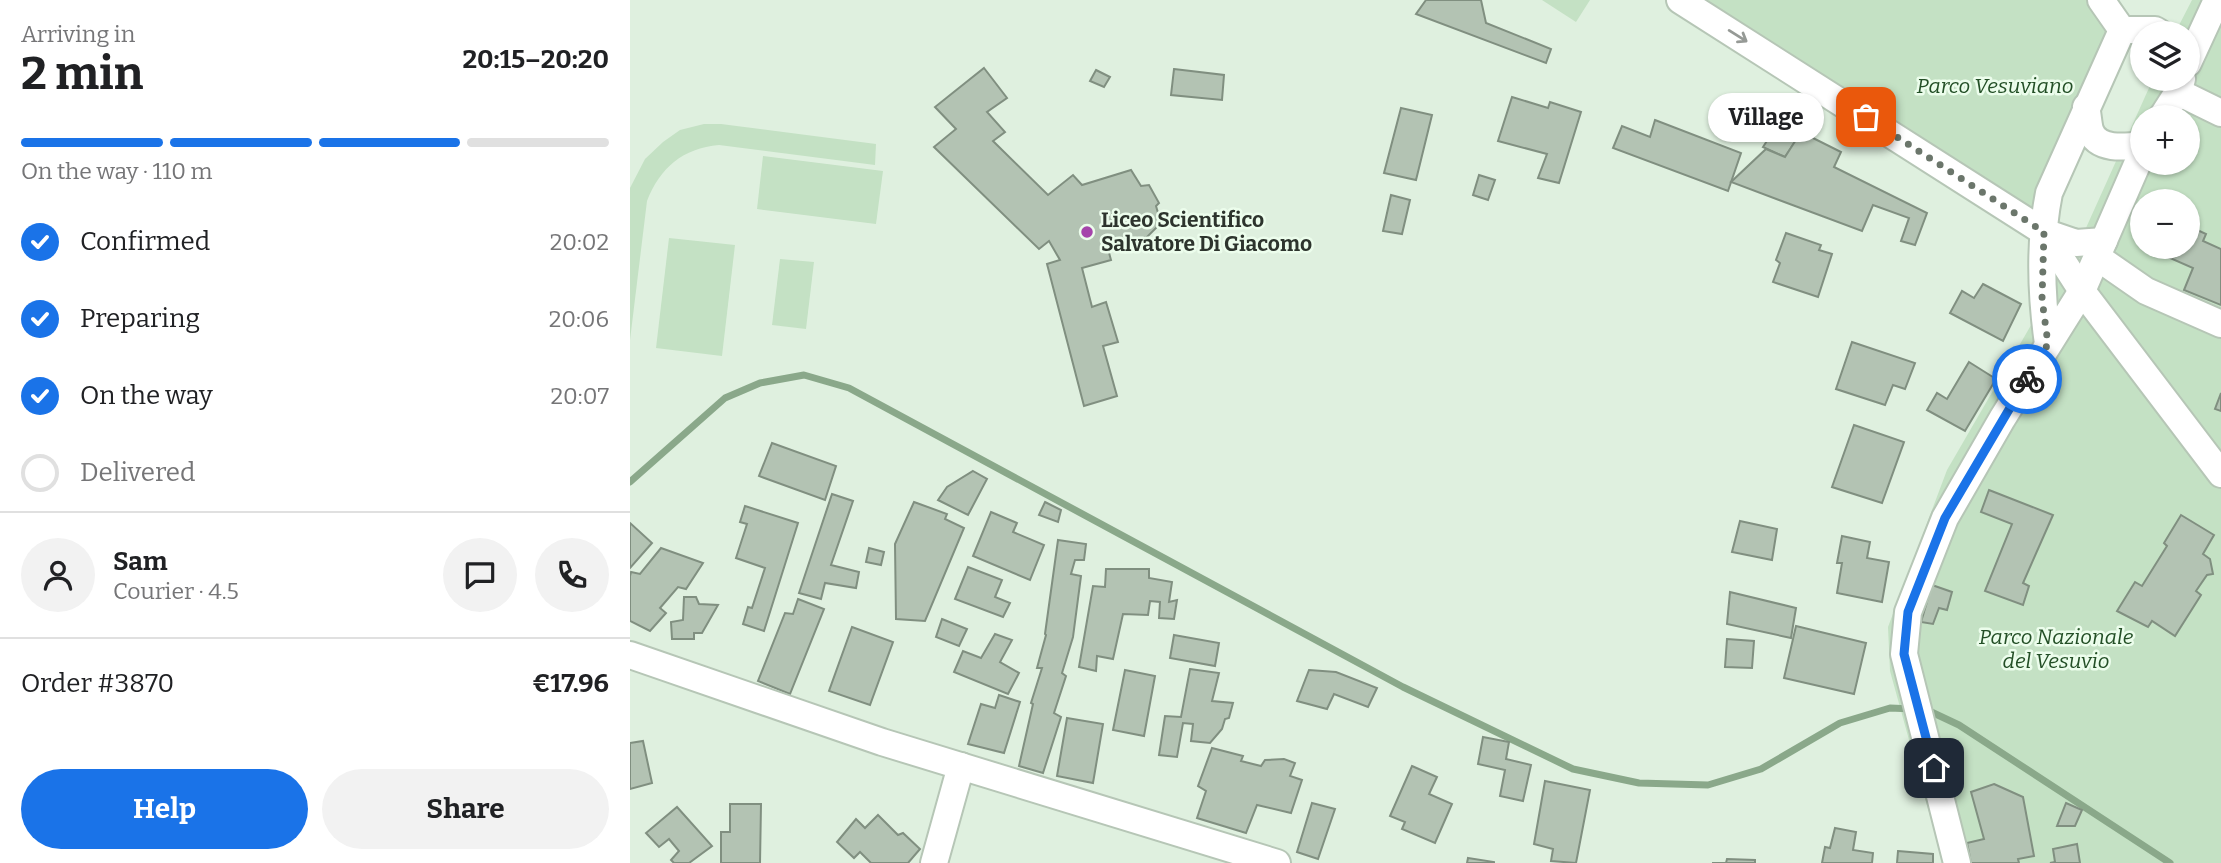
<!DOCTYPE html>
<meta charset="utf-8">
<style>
body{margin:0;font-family:Bitter,serif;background:#f2f2f2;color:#202124;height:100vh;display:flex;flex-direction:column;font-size:26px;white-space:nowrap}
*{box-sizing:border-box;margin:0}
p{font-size:23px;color:#757577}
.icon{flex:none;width:38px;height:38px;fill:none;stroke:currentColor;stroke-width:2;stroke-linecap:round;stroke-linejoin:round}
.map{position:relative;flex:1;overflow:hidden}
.sheet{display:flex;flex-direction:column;background:#fff;width:630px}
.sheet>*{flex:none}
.buttons{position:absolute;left:1500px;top:21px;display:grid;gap:14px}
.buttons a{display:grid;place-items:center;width:70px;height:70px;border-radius:50%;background:#fff;box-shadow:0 2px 5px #0004;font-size:35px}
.pin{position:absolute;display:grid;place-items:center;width:60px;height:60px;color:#fff;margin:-30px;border-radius:14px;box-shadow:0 4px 10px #0006}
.courier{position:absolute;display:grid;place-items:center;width:70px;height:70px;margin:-35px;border:5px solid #1a73e8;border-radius:50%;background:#fff;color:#222;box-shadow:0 2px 9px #0007}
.bubble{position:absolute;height:49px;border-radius:24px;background:#fff;box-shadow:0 2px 5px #0004;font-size:23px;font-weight:700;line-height:49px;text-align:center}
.overview em{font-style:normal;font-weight:700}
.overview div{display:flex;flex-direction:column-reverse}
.overview{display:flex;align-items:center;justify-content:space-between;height:119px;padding:0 21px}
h1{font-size:46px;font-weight:700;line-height:52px}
.bar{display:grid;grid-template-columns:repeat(4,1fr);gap:10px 7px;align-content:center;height:84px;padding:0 21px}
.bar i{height:9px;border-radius:5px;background:#e0e0e0}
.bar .on{background:#1a73e8}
.bar p{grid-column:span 4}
.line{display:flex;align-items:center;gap:18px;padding:0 21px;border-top:2px solid #e0e0e0}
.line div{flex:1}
.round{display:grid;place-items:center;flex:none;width:74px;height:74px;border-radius:37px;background:#f2f2f2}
ol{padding:0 21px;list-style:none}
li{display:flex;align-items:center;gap:21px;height:77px}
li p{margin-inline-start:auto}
li .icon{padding:7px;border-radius:50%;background:#1a73e8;color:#fff;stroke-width:4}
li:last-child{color:#757577}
li i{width:38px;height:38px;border:4px solid #e0e0e0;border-radius:50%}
.primary-button{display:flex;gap:14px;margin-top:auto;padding:14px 21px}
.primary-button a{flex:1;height:80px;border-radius:42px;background:#1a73e8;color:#fff;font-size:28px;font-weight:700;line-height:80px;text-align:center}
.primary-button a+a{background:#f2f2f2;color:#202124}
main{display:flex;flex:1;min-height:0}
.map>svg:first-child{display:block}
.green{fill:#c4e1c4;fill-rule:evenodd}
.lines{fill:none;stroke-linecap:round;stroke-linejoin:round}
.stream{stroke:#8aa88a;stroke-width:7}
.building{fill:#b3c3b3;stroke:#808f80;stroke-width:2}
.minor-casing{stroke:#b6c6b6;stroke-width:30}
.minor{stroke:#fff;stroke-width:26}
.oneway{stroke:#969a96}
.done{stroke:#6b766b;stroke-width:7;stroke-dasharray:0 12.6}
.route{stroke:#1a73e8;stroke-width:9}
.poi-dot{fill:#a544ab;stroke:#ecfdec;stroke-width:2.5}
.labels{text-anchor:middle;stroke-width:5;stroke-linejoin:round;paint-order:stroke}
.park-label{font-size:21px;font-style:italic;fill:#234f26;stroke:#ecfdec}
.poi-label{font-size:21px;font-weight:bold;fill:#2d342d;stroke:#ecfdec;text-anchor:start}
</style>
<main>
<section class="sheet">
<div class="overview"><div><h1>2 min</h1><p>Arriving in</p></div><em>20:15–20:20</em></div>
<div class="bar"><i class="on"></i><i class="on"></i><i class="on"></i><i></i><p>On the way · 110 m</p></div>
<ol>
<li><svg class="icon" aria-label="check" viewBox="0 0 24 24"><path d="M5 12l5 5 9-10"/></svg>Confirmed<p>20:02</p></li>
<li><svg class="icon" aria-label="check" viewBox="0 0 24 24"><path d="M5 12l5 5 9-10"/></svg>Preparing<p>20:06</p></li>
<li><svg class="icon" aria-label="check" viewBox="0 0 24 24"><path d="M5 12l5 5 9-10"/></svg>On the way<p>20:07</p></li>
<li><i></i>Delivered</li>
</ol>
<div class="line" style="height:126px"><a class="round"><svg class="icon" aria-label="person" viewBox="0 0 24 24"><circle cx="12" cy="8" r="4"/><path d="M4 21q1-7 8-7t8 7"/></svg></a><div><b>Sam</b><p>Courier · 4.5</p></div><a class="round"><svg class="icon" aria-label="chat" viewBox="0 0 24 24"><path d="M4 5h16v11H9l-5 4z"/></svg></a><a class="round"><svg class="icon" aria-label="phone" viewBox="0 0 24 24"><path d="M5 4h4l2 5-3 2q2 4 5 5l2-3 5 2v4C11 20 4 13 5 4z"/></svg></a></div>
<div class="line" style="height:91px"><div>Order #3870</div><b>€17.96</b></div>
<div class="primary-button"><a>Help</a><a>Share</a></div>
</section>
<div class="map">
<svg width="1591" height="863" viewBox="0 0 1591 863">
<rect width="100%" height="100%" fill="#dff0df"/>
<!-- green -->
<g class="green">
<polygon points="912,0 960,0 946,22"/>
<polygon points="1067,0 1464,0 1484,28 1403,209"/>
<path d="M1562,0H1591V863H1313L1260,671L1258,627L1317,470L1451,239L1523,79H1558V33H1545ZM1512,117H1558V163H1512ZM1512,201H1558V247H1512Z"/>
<path d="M74,124H91L246,144L245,165L89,145C53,148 30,168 17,201L0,340V188L15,159L33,142L50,130Z"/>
<polygon points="133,156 253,171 246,224 127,209"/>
<polygon points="39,238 105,245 92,356 26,348"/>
<polygon points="150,259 184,262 176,329 142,325"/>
</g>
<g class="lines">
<!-- stream -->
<g class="stream">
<polyline points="0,482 95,398 130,383 174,375 219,388 773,687 943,769 1009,783 1078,785 1131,769 1210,723 1260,708 1283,709"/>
<polyline points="1295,709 1329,725 1540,863"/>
</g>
</g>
<!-- building -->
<g class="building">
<polygon points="796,0 851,0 856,23 921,49 916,63 786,14"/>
<polygon points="354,68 377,98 357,112 375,132 363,141 418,195 443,175 452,185 501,170 511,186 519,185 529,203 526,206 531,223 509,245 506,243 496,248 492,245 478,249 481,260 452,268 462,307 476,302 488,342 473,346 487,396 454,406 417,264 430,260 419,241 409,249 304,147 326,129 305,107"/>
<polygon points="544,69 594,75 592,100 541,95"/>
<polygon points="466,70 480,77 474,87 460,81"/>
<polygon points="882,97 918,108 920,102 951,112 929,183 908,178 917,154 868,141"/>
<polygon points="1161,104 1181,117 1155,157 1133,147"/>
<polygon points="771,108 802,115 786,180 754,173"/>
<polygon points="1025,120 1111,153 1098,191 983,148 992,126 1020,137"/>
<polygon points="1171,132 1211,152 1204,167 1297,213 1285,245 1271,241 1279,218 1243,205 1232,231 1101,182 1136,149 1155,157"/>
<polygon points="849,175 865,180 858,200 843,195"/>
<polygon points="761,195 780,200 772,234 753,231"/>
<polygon points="1558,213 1567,217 1563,228 1576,234 1573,241 1591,249 1591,305 1554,290 1563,268 1515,247 1558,247"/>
<polygon points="1156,233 1191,245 1189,250 1202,254 1188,297 1143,282 1150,263 1146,260"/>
<polygon points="1353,284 1391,304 1373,341 1320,313 1332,291 1344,298"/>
<polygon points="1222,342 1285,363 1275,389 1263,385 1255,405 1206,389"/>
<polygon points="1339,362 1366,379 1335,431 1297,410 1307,393 1317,399"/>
<polygon points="1591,393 1591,411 1585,409"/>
<polygon points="1224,425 1274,442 1252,503 1202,487"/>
<polygon points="142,443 206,466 195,500 129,476"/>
<polygon points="343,471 357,479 338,515 308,500 317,487"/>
<polygon points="1359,490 1423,515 1393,583 1399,586 1393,605 1355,591 1382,524 1351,512"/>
<polygon points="202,494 223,501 201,565 229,572 226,588 195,583 191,599 169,593"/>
<polygon points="284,502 317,514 315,519 334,528 295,621 266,619 265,544"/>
<polygon points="415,502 431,510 428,522 409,515"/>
<polygon points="115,506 168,523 134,631 113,624 118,607 122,608 135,568 106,558 117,524 110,522"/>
<polygon points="361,512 387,523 383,532 414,545 400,580 343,556"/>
<polygon points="1551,515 1584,535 1573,554 1580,559 1583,574 1577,575 1566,591 1571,595 1545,636 1522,621 1518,627 1487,611 1505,582 1512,586 1537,546 1534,543"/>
<polygon points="1110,521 1147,529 1142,560 1102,552"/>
<polygon points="0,523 22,543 0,568"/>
<polygon points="1212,536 1240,542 1237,558 1259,562 1252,602 1207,593 1212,563 1207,563"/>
<polygon points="428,540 456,544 454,560 445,560 441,574 451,576 443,637 432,673 436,676 424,713 431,717 413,773 389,766 403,704 401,703 412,668 407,668 416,635 415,634"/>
<polygon points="31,548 73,563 56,589 48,587 30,608 36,613 20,631 0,621 0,576 1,572 10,574"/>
<polygon points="239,548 254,552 251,565 236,562"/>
<polygon points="338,567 372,580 365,597 380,603 373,617 325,599"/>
<polygon points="476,569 519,569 519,578 542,582 539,602 547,600 544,619 529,618 530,602 520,601 518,615 493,614 483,659 467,656 466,671 449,667 463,586 475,587"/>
<polygon points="1302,585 1322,592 1317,610 1309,608 1303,624 1291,622"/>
<polygon points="1100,592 1166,608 1161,638 1097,624"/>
<polygon points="54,597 66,597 69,604 88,605 72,633 64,633 64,639 42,639 41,622 53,620"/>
<polygon points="168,599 194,609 160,694 128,681 155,613 163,614"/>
<polygon points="312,619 337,629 329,646 306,637"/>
<polygon points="1166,626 1236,643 1224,694 1154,678"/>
<polygon points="222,627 263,642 240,705 199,691"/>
<polygon points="365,634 382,640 370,662 389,673 378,694 324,672 333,651 351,658"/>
<polygon points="544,635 589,643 585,666 540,658"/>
<polygon points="1097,639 1124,641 1122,668 1095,667"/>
<polygon points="560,669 589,673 582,701 603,703 599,718 595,719 592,729 580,743 561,741 563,724 553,723 547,757 529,755 535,716 551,717"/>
<polygon points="495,670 525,676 514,736 483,730"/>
<polygon points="679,670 706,672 747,688 738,707 704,694 697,709 667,701"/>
<polygon points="369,695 390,702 374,753 338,744 351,704 365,708"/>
<polygon points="437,718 473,724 463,783 427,776"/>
<polygon points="853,737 879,742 876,759 901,765 893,801 870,796 875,770 848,764"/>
<polygon points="13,741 22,783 0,789 0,743"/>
<polygon points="582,748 613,756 611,761 631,766 635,760 654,759 665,763 660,776 672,780 661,813 627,805 616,833 567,818 576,791 568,786"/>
<polygon points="782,766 807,777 799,794 822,804 805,843 772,829 775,822 760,816"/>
<polygon points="915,781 960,790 946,863 921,861 923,849 904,844"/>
<polygon points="1364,784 1393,797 1404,856 1388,859 1389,863 1341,863 1337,843 1354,839 1341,792"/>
<polygon points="682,803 705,809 688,859 667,852"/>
<polygon points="1436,803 1452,810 1445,826 1427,826"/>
<polygon points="100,804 131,804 130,863 91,863 91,832 100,832"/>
<polygon points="47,807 82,846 59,863 44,863 41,860 49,851 39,839 29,847 16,833"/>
<polygon points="248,815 268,835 273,833 290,849 278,863 241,863 230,852 224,858 207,842 226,819 235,828"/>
<polygon points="1205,828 1226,832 1223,850 1243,853 1242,863 1192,863 1195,847 1200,848"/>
<polygon points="1447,844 1450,863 1420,863 1425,862 1423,849"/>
<polygon points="1268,851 1303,854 1303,863 1267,863"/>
<polygon points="838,858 864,862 864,863 837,863"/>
<polygon points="1097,859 1125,860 1125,863 1082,863 1096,863"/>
</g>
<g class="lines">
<defs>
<g id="minor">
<polyline points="1050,0 1414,232 1452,291 1591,474"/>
<polyline points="1471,0 1492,30"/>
<polyline points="1492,30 1525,30 1530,33"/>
<polyline points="1558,63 1587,0"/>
<polyline points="1548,92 1591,113"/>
<path d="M1456,107C1458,114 1458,123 1460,130C1467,151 1496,147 1512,145"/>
<polyline points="1532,117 1548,92 1552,79"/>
<polyline points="1414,232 1446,243 1474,241"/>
<polyline points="1467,257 1516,291 1591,324"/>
<path d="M1418,344C1411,294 1409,243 1419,193L1492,30"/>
<polyline points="0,655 252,742 647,863"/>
<polyline points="304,863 331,766"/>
<polyline points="1327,863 1274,654 1278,612 1315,518 1372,419 1452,291 1512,153"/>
</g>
</defs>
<!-- minor casing -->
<use href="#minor" class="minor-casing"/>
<!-- minor -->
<use href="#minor" class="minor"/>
</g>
<!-- one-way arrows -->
<defs><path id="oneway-shaft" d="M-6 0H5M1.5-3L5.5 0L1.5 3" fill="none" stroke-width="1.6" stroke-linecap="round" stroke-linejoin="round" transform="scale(1.75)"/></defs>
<use class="oneway" href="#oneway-shaft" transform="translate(1108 36) rotate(32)"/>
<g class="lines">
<!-- done -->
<polyline class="done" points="1236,117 1414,232 1412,299 1418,344 1397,379"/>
<!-- route -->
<polyline class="route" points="1304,768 1274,654 1278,612 1315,518 1397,379"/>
</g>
<!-- markers -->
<circle class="poi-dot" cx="457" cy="232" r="7"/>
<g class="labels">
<!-- park labels -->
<g class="park-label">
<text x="1365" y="93">Parco Vesuviano</text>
<text x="1426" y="644">Parco Nazionale<tspan x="1426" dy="24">del Vesuvio</tspan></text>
</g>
<!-- poi labels -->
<g class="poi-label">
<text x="471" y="227">Liceo Scientifico<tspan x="471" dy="24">Salvatore Di Giacomo</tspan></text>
</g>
</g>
</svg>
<div class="buttons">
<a><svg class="icon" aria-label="layers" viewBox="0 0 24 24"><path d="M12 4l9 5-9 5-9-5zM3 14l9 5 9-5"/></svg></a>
<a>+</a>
<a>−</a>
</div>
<div class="pin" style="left:1236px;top:117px;background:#ea580c"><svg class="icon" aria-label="bag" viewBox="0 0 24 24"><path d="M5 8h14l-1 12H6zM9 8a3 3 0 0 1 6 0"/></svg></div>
<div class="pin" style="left:1304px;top:768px;background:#1f2937"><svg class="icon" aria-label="home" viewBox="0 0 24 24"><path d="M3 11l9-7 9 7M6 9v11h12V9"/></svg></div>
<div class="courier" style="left:1397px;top:379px"><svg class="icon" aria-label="bike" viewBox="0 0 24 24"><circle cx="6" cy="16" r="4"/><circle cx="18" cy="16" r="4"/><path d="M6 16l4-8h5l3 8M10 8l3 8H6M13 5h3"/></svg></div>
<div class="bubble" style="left:1078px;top:93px;width:116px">Village</div>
</div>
</main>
